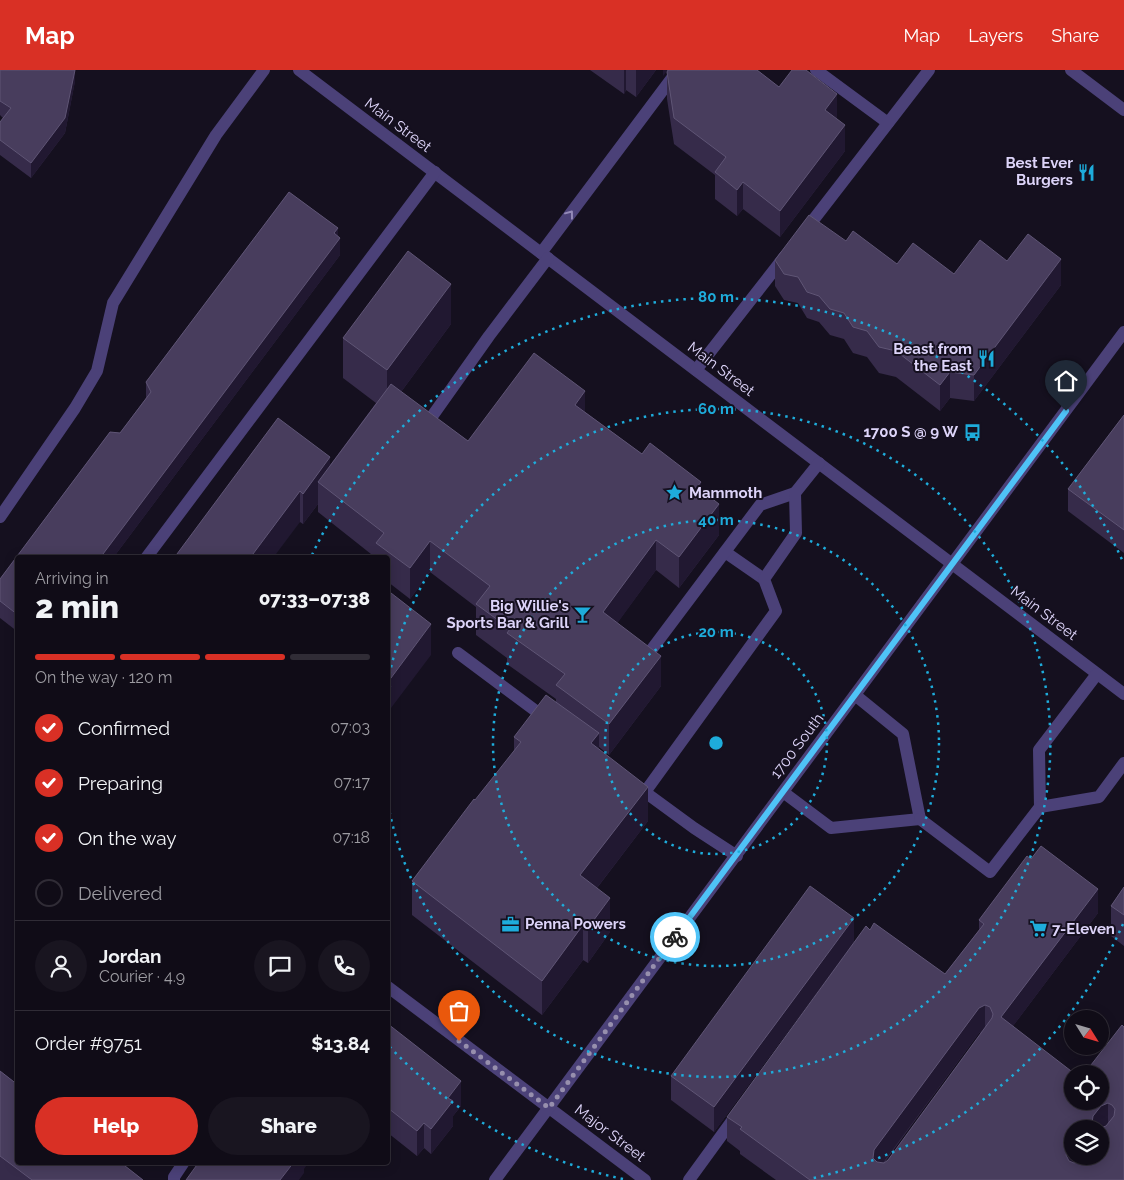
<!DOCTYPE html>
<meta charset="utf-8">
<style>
body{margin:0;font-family:Raleway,sans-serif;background:#191520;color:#f1f3f6;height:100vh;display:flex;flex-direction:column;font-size:19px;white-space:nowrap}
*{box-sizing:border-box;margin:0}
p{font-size:16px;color:#9c9ba1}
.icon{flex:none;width:28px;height:28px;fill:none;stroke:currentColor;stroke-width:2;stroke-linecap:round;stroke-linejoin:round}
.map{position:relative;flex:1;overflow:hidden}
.sheet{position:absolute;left:15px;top:485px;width:375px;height:610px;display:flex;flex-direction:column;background:#100c17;border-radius:5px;box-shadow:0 2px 12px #0003,0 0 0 1px #302c36}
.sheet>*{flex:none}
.needle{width:32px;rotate:127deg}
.controls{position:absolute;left:1064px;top:940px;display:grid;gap:10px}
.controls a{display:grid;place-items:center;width:45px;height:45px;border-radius:50%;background:#100c17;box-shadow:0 2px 12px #0003,0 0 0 1px #302c36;font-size:25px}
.pin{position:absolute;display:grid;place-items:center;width:42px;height:42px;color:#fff;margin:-51px -21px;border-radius:50% 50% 50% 0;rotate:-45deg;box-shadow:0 0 5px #0007}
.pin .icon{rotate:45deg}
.courier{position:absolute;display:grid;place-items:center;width:50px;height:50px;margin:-25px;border:4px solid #4fc3f7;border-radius:50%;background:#fff;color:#222;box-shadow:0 1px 6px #0007}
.summary em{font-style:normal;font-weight:800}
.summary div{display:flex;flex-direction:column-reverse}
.summary{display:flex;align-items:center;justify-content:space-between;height:85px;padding:0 20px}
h1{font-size:32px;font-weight:800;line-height:38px}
.bar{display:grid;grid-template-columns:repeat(4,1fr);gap:8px 5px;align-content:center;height:60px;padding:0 20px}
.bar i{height:6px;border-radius:4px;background:#302c36}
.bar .selected{background:#d93025}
.bar p{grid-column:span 4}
.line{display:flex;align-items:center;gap:12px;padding:0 20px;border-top:1px solid #302c36}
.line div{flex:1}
.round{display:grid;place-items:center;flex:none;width:52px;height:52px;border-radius:26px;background:#191520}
ol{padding:0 20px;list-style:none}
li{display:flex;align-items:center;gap:15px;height:55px}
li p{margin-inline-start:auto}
li .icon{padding:5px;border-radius:50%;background:#d93025;color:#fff;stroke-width:4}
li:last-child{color:#9c9ba1}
li i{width:28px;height:28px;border:2px solid #302c36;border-radius:50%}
.cta{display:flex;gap:10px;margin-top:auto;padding:10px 20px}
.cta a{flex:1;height:58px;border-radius:30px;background:#d93025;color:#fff;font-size:20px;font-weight:800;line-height:58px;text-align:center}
.cta a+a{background:#191520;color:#f1f3f6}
header{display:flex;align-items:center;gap:30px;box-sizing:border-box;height:70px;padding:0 25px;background:#d93025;color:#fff}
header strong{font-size:24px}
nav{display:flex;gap:28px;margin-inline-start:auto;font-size:18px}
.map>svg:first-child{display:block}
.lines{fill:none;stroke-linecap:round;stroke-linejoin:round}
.minor{stroke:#4b4178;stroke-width:12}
.wall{fill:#362b4a;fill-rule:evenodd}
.shaded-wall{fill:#211831}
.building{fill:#483d5d;stroke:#5f5575;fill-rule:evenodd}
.oneway{stroke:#948ab8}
.done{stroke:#978fad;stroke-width:5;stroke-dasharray:0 9}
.route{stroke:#4fc3f7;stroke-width:6}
.ring{fill:none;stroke:#1eacdb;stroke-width:2.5;stroke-dasharray:2.5 5}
.labels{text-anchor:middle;stroke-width:4;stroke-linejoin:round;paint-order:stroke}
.street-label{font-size:15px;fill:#ddd4f9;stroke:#15101f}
.poi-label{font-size:15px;font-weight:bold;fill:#ddd4f9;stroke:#15101f;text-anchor:end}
.centre{fill:#1eacdb;stroke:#15101f;stroke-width:2.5}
.ring-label{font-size:15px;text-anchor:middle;font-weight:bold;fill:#1eacdb;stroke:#15101f;stroke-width:4;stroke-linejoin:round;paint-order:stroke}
</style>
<header>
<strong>Map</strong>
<nav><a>Map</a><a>Layers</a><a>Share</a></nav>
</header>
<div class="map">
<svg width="1124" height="1110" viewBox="0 0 1124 1110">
<rect width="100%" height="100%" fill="#15101f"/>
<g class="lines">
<!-- minor -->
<g class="minor">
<polyline points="299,0 1124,624"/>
<polyline points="816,0 888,53"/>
<polyline points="1071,0 1124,40"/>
<polyline points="804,162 929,0"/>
<polyline points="541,183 678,0"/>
<polyline points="696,300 785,186"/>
<polyline points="433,345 489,266 548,188"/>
<polyline points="0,447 75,338 97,301 113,233 216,65 264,0"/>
<polyline points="725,482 764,509"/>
<polyline points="146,488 435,102"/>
<polyline points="458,583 548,650"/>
<polyline points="646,587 760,435 795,423"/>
<polyline points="1097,604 1039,680 1040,737 1099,727 1124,693"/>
<polyline points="638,717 694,758 737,786"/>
<polyline points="645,722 776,541 764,509 796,463 795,423 819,393"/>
<polyline points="783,722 831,758 920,749 903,664 855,625"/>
<polyline points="920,749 990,802 1040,737"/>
<polyline points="388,917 645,1110"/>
<polyline points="174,1110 174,1107 184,1092"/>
<polyline points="495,1110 1124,262"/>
<polyline points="689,1110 737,1044"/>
</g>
</g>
<!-- wall -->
<g class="wall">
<polygon points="0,0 75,0 75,11 65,63 31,108 0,85 0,52 3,48 0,45"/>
<polygon points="590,0 656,0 636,27 626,20 624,24"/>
<polygon points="667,2 779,17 837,49 845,81 780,167 743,139 737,146 715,129 715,105 674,74 667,29"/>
<polygon points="289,122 338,158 338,167 340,168 340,185 113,488 18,488 18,562 0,548 0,509 110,362 120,363 146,328 146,312"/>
<polygon points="846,171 897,194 954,204 1007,191 1061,215 974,331 950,328 940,341 896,307 879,303 867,287 853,283 844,269 830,265 819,252 807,248 798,233 784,230 775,216 775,190"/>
<polygon points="451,254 401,322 468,371 585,342 642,384 701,420 719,465 679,518 656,500 617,553 661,616 609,685 599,677 599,679 648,751 597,818 610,862 588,893 583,890 542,945 412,845 412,811 514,682 514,667 556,632 556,629 507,594 507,588 476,565 476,537 430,502 410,529 388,512 388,488 376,488 318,442 318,434 303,454 300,452 174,488 330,395 376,333 343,308 343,268"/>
<polygon points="1124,345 1124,483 1068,441 1068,419"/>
<polygon points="1124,817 1124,876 1111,866 1111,836"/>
<path d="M1098,843L1013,956L1072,1031L1122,955L1124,1110H776L740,1084V1081L727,1071V1047L870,860L945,904L979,860V850ZM982,962L888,1090L884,1093L979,963ZM1100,1059V1086L1079,1091L1082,1086H1072Z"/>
<polygon points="854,872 714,1062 671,1030 671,1006"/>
<polygon points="388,954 461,1036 453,1046 453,1056 431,1084 424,1078 417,1086 388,1063"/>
<polygon points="0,1001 143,1110 0,1110"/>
</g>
<!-- shaded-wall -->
<g class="shaded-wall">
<polygon points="75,0 75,11 65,63 31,108 31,93"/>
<polygon points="624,0 626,0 626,20 624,24"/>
<polygon points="636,0 656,0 636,27"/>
<polygon points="663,0 668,0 663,6"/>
<polygon points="837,24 837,50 825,40"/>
<polygon points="845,55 845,81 780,167 780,141"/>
<polygon points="743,112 743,139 737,146 737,120"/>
<polygon points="338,158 338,171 340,168 340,185 113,488 100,488"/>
<polygon points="1061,189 1061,215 974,331 974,305"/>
<polygon points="451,214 451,254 387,341 387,300"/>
<polygon points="950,302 950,328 940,341 940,315"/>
<polygon points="585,321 585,352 575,335"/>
<polygon points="330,387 330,418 318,412 318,434 303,454 303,424"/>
<polygon points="701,412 701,442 697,417"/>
<polygon points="300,421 300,452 273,488 250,488"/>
<polygon points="719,434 719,465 679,518 679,487"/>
<polygon points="656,470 656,500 603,573 603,542"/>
<polygon points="430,471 430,502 410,529 410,498"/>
<polygon points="431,554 431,585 391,638 391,647 388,651 388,612"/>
<polygon points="661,586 661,616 609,685 609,654"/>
<polygon points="599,663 599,698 591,673"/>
<polygon points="648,717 648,751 580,840 580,805"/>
<polygon points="1098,819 1098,843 1001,972 1001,947"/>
<polygon points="610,828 610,862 588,893 588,858"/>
<polygon points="854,848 854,872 714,1062 714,1037"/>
<polygon points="583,855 583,890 542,945 542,911"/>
<polygon points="985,935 985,960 979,963 874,1105 873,1088 874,1080 979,938"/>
<polygon points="461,1011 461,1036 453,1046 453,1056 431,1084 431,1059 448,1028"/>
<polygon points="1108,1033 1108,1058 1084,1059 1101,1036"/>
<polygon points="424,1053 424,1078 417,1086 417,1061"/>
<polygon points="1072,1075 1072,1086 1082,1086 1066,1110 1066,1085"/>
<polygon points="294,1092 309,1092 304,1099 304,1103 299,1110 280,1110"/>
</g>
<!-- building -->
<g class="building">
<polygon points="0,0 75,0 65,48 31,93 0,70 0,52 11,38 0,31"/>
<polygon points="668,0 757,0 779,17 792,0 806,0 837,24 825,40 845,55 780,141 743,112 737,120 715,102 726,87 674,48 667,2"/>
<polygon points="289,122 338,158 334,163 340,168 100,488 18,488 18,545 0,531 0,509 110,362 120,363 151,322 146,312"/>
<polygon points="809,145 846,171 853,161 897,194 913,173 954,204 980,170 1007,191 1028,164 1061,189 974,305 950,302 940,315 896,281 879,277 867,261 853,257 844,243 830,239 819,226 807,222 798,207 784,204 775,190"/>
<polygon points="408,181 451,214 387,300 343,268"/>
<polygon points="534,283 585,321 575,335 642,384 650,373 701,412 697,417 719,434 679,487 656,470 603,542 661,586 609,654 556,615 565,604 507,563 510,559 476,534 490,516 430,471 410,498 376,473 384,463 318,412 391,314 468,371"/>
<polygon points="1124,345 1124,460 1068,419"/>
<polygon points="278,348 330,387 303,424 300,421 250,488 174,488"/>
<polygon points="391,523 431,554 388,612 388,528"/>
<polygon points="388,613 391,616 388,620"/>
<polygon points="546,625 599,663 591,673 648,717 580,805 610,828 588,858 583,855 542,911 412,811 474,729 475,730 521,672 514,667"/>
<path d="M1041,776L1098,819L1001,947L1075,1004H1072V1031H1100V1004H1084L1122,955L1124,957V1110H810L740,1059L742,1057L727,1047L866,856L870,860L874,853L945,904L984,854L979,850L1027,786L1031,789ZM985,935L990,937L993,944L992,948L888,1090L884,1093L877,1092L873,1088L874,1080L979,938ZM1108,1033L1112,1035L1115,1039L1114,1046L1106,1056L1100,1058V1086H1083L1080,1090L1074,1093L1069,1091L1066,1085L1072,1075V1059H1084L1086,1056L1092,1053L1093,1046L1101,1036Z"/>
<polygon points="810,816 854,848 714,1037 671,1006"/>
<polygon points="1124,817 1124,845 1111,836"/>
<polygon points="388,954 461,1011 448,1028 453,1031 431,1059 424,1053 417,1061 388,1038"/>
<polygon points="0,1001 18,1015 18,1092 120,1092 143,1110 32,1110 0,1086"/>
<polygon points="199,1092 294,1092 280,1110 186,1110"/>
</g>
<!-- one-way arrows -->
<defs><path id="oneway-chevron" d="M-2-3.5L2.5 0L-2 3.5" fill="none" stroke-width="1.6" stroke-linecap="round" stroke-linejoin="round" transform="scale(1.25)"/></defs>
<use class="oneway" href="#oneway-chevron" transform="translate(570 144) rotate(-53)"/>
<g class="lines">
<!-- done -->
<polyline class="done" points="459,971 549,1038 675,867"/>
<!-- route -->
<polyline class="route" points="675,867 1066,341"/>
</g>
<!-- distance rings -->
<g class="ring">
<circle cx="716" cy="673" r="111"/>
<circle cx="716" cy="673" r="223"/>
<path d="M388 612A334 334 0 1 1 388 734"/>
<path d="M1123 854A446 446 0 0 1 809 1109M623 1109A446 446 0 0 1 390 977M312 485A446 446 0 0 1 1123 492"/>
</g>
<!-- icons -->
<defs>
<symbol id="restaurant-bare" viewBox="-9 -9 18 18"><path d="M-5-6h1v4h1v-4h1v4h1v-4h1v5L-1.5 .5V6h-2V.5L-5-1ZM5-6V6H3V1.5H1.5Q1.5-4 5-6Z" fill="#1eacdb" stroke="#15101f" stroke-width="2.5" paint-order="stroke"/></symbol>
<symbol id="bus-bare" viewBox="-9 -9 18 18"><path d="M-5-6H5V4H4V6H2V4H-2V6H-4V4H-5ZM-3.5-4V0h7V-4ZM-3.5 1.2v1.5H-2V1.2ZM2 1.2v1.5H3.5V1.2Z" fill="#1eacdb" stroke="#15101f" stroke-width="2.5" paint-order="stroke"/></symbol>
<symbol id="sight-bare" viewBox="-9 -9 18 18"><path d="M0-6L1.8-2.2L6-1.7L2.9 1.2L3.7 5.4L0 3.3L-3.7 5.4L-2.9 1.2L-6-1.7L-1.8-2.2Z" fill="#1eacdb" stroke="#15101f" stroke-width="2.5" paint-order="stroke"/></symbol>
<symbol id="bar-bare" viewBox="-9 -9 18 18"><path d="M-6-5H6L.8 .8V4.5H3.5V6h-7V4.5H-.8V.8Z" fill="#1eacdb" stroke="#15101f" stroke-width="2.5" paint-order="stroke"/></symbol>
<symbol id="office-bare" viewBox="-9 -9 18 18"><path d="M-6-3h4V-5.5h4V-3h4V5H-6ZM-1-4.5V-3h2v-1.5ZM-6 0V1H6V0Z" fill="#1eacdb" stroke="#15101f" stroke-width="2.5" paint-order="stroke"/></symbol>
<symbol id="supermarket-bare" viewBox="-9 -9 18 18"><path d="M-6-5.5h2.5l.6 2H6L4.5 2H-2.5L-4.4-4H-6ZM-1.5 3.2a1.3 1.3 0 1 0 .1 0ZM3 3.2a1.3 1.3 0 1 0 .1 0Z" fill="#1eacdb" stroke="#15101f" stroke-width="2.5" paint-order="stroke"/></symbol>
</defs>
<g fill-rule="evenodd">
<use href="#restaurant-bare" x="1074" y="90" width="25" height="25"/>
<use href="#restaurant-bare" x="974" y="276" width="25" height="25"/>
<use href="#bus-bare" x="960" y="350" width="25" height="25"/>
<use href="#sight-bare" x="662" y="410" width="25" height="25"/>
<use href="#bar-bare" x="570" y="532" width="25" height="25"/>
<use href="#office-bare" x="498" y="842" width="25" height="25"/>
<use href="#supermarket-bare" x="1026" y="846" width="25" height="25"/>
</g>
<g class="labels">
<!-- street labels -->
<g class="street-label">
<text transform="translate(398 55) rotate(37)" y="5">Main Street</text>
<text transform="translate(721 299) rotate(37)" y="5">Main Street</text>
<text transform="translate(1044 543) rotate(37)" y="5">Main Street</text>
<text transform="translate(797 676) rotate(-53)" y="5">1700 South</text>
<text transform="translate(610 1063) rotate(37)" y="5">Major Street</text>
</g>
<!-- poi labels -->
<g class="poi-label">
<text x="1073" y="98">Best Ever<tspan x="1073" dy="17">Burgers</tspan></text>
<text x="972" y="284">Beast from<tspan x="972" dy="17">the East</tspan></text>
<text x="958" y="367">1700 S @ 9 W</text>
<text x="689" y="428" text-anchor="start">Mammoth</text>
<text x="569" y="541">Big Willie's<tspan x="569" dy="17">Sports Bar &amp; Grill</tspan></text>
<text x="525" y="859" text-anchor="start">Penna Powers</text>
<text x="1052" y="864" text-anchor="start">7-Eleven</text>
</g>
</g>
<circle cx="716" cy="673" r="8" class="centre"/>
<g class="ring-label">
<text x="716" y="232">80 m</text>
<text x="716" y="344">60 m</text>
<text x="716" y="455">40 m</text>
<text x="716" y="567">20 m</text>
</g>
</svg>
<div class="controls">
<a><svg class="needle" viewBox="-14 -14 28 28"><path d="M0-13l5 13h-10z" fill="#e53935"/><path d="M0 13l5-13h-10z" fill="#9c9ba1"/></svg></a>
<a><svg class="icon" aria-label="locate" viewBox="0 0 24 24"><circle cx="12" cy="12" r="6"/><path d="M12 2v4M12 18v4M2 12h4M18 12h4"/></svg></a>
<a><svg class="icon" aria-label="layers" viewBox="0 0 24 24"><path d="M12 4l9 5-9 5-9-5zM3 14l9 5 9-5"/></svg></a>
</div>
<div class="pin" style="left:459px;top:971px;background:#ea580c"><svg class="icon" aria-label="bag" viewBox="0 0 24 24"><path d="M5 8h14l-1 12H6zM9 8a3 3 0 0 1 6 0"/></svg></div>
<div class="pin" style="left:1066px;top:341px;background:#1f2937"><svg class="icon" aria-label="home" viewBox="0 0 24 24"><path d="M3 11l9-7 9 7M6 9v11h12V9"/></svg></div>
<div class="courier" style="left:675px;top:867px"><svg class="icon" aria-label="bike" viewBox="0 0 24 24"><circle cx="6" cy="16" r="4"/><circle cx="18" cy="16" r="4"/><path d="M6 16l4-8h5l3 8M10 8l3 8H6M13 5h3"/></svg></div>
<section class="sheet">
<div class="summary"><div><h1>2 min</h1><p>Arriving in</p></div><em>07:33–07:38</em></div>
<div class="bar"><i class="selected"></i><i class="selected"></i><i class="selected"></i><i></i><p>On the way · 120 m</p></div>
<ol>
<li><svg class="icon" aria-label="check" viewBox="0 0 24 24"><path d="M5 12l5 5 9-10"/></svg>Confirmed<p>07:03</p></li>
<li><svg class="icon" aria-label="check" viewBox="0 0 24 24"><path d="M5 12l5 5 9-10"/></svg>Preparing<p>07:17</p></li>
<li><svg class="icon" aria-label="check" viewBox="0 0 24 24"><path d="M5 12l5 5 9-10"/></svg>On the way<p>07:18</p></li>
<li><i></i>Delivered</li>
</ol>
<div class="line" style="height:90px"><a class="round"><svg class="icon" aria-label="person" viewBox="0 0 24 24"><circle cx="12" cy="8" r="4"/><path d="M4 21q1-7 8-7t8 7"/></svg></a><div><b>Jordan</b><p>Courier · 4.9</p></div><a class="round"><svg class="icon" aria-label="chat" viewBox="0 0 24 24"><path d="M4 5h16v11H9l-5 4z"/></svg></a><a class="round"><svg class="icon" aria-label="phone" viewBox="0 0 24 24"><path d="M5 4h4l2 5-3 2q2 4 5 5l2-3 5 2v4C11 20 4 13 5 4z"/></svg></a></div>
<div class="line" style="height:65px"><div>Order #9751</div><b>$13.84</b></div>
<div class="cta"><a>Help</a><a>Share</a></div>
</section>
</div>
